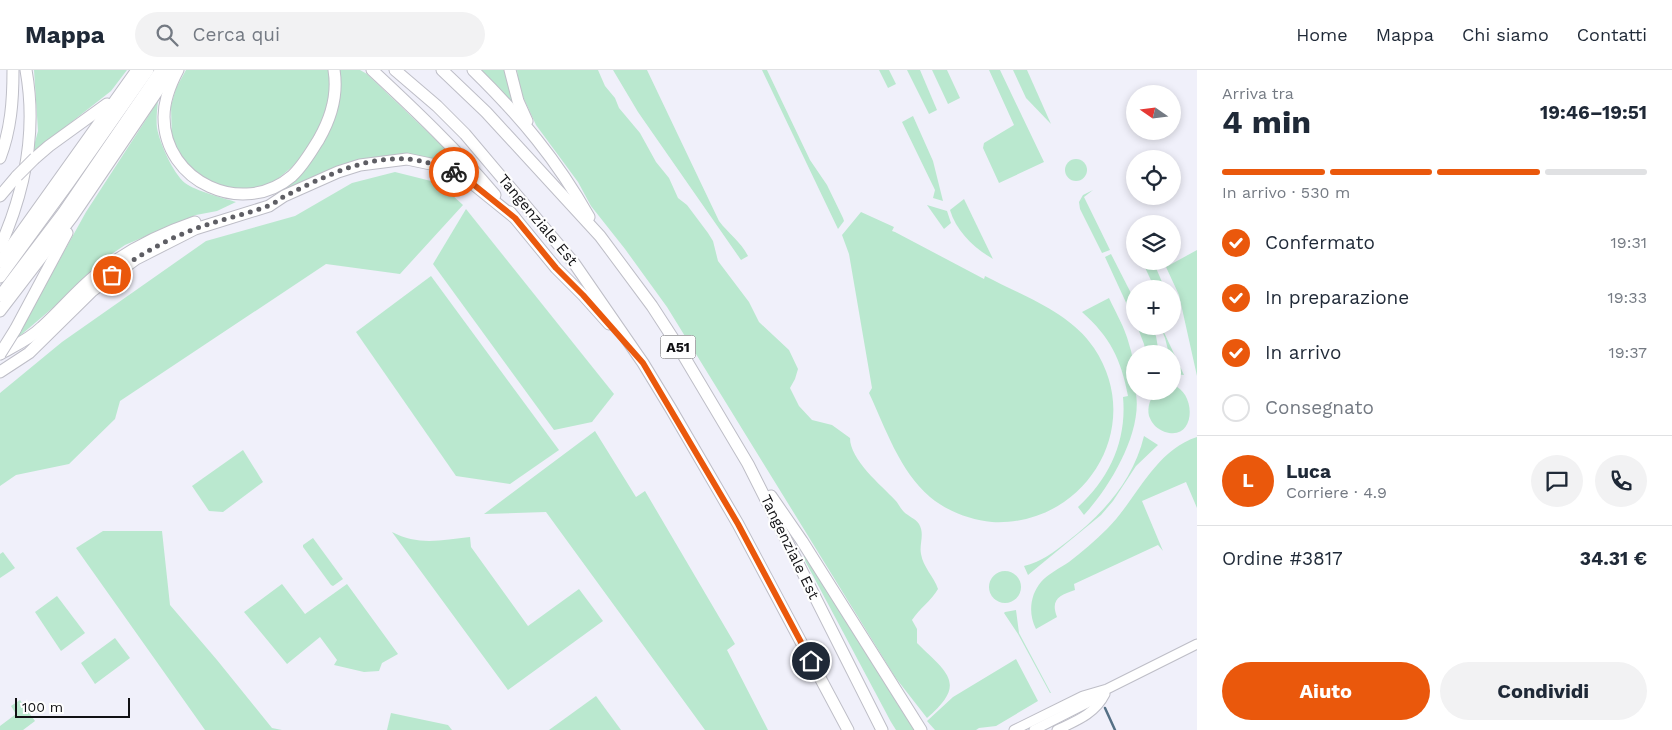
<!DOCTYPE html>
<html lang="it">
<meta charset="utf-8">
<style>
body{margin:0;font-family:"Work Sans",sans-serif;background:#f2f2f3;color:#1f2937;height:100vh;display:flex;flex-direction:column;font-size:19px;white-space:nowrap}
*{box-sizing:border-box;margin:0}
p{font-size:16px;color:#747a83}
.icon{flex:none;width:28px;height:28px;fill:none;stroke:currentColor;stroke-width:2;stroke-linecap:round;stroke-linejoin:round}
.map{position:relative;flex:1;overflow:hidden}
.details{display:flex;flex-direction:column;background:#fff;width:475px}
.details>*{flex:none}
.needle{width:32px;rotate:284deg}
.controls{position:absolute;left:1126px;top:15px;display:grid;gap:10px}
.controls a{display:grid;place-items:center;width:55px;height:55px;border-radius:50%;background:#fff;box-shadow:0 2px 8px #0003;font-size:25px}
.scale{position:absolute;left:15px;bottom:12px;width:115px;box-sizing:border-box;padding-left:5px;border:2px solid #101013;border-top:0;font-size:14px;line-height:18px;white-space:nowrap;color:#101013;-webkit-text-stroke:4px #fefefe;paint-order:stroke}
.pin{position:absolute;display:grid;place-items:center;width:42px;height:42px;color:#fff;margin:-21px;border:2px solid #fff;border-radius:50%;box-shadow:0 1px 5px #0007}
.courier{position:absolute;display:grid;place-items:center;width:50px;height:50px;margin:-25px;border:4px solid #ea580c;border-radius:50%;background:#fff;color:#222;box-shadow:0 1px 6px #0007}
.summary em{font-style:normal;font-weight:700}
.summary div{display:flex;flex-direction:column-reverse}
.summary{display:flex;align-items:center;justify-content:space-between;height:85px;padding:0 25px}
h1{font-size:32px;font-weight:700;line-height:38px}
.bar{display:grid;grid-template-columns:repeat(4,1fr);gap:8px 5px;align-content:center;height:60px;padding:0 25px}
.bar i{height:6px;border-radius:4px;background:#e0e1e3}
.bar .active{background:#ea580c}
.bar p{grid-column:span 4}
.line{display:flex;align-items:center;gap:12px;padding:0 25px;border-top:1px solid #e0e1e3}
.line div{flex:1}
.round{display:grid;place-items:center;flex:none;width:52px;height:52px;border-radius:26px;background:#f2f2f3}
ol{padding:0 25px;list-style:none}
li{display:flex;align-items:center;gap:15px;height:55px}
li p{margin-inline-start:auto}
li .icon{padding:5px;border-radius:50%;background:#ea580c;color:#fff;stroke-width:4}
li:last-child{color:#747a83}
li i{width:28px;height:28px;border:2px solid #e0e1e3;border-radius:50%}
.button{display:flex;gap:10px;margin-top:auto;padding:10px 25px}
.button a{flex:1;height:58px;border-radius:30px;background:#ea580c;color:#fff;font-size:20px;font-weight:700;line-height:58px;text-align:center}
.button a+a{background:#f2f2f3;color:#1f2937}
header{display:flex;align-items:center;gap:30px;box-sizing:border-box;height:70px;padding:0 25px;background:#fff;border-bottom:1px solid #e0e1e3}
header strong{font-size:24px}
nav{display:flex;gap:28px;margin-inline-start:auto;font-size:18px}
.search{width:350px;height:45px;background:#f2f2f3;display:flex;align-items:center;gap:12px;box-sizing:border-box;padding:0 18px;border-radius:28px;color:#747a83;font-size:19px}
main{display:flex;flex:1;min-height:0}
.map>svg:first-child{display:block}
.green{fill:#bae8cf}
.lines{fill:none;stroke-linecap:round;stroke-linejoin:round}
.stream{stroke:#557085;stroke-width:2.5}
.secondary-casing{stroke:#bebec7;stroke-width:11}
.highway-casing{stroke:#bebec7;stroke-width:13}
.secondary{stroke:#fff;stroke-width:9}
.highway{stroke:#fff;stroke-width:11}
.highway-bridge-casing{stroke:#bebec7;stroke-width:13;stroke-linecap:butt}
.highway-bridge{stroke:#fff;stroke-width:11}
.done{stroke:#5e5e64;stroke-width:5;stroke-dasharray:0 9}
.route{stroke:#ea580c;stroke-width:6}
.labels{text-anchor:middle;stroke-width:4.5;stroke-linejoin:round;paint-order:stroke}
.shield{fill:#fefefe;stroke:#57575a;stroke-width:1}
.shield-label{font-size:14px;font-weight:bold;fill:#101013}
.street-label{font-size:15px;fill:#101013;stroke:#fefefe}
</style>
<header>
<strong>Mappa</strong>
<div class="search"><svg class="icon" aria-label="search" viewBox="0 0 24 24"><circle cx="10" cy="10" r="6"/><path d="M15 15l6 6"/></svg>Cerca qui</div>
<nav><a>Home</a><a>Mappa</a><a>Chi siamo</a><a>Contatti</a></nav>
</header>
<main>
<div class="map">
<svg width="1197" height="660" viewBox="0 0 1197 660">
<rect width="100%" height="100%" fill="#f0f0fa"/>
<!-- green -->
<g class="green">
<polygon points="34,0 127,0 111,21 32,83 38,61"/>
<polygon points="186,0 329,0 332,20 326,42 314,72 292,97 274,112 261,118 246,120 220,118 192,101 172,73 171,36 176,18"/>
<polygon points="338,0 360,0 367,4 456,89 477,112 392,86 368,88 348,93 278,124 277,121 317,81"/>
<polygon points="478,0 504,0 513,31 511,33"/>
<path d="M517,0H598L605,16L615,28L619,38L640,63L656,92L669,108L678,128L687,135L708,163L713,171L718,191L749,232L759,252L789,280L798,299L795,309L790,318L799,336L812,350L832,355L850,368C850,390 881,415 895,430C898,433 900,438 904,442C908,446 916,449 919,454C925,464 919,474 921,484C923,497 934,507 938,519C931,531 920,538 912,550L917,559V573C947,603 968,613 927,648L895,607L667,237L625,179L591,136L578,112L536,55L519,18Z"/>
<path d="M613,0H647L719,151C728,163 741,172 748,186L741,190L638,42Z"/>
<polygon points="762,0 767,0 810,90 827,115 843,148 844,151 838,159"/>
<polygon points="879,0 889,0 896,14 888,18"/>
<polygon points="907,0 920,0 937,40 929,44"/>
<polygon points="932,0 947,0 960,28 948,34"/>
<polygon points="989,0 1000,0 1044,92 999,113 983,78 984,73 1014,55"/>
<polygon points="1013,0 1027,0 1051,54 1026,28"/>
<path d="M158,31C157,40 156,50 157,58C160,74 173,103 185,113C196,121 223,128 236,132L217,141L196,145L125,175L97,194L69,224L15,270L86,142Z"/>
<polygon points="913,46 933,91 943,131 933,128 935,120 902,52"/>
<circle cx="1076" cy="100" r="11"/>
<polygon points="395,102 439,113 463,135 400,204 326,194 120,331 115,349 69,394 16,405 0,416 0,323 62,272 206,171 295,146 352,113"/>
<polygon points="1093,120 1084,127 1110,180 1102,183 1080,139 1079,132 1083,125"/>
<path d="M964,129L993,189C974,178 956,161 950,140Z"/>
<polygon points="927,135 947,141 951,153 944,159"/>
<polygon points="466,139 614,324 592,352 554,360 433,194"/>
<path d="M861,142L894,157L892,161L895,162L984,209L985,206C1023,226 1070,242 1094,278C1147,357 1084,457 992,452C970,450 947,441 930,427C899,400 886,359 869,323L872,318L849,184L842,165Z"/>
<polygon points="1197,180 1197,306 1179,225 1166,197"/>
<polygon points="1111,184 1135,231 1135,252 1105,187"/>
<polygon points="1142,191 1153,191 1165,219 1155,219"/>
<polygon points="431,206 559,380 510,414 456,406 356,262"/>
<path d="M1109,228C1116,243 1125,258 1129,274C1132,283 1134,294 1135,304C1135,308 1134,314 1135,319C1145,358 1111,416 1084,445L1078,437C1110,408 1127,370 1123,327L1128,326C1121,289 1110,267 1082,242Z"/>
<polygon points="1137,256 1150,256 1156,266 1159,284 1146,284 1144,274"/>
<polygon points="1160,256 1161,256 1184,305 1173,304 1172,284 1169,284 1165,268"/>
<path d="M1173,315C1197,323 1196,372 1165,362C1157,359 1152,354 1149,346C1147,337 1150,328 1157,321H1172Z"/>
<polygon points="595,361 636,427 645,421 735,574 727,580 768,660 705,660 546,442 484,444"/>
<path d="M1144,366L1158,375L1136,396L1113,431L1101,445L1028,505L1024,496C1041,492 1054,482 1068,471C1103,444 1133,411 1144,366Z"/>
<path d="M1197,367V438L1186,412L1142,431L1163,481L1158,475L1074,514L1075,520C1060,525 1050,529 1057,547L1036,559C1028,544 1030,525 1041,512C1048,504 1060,498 1069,492C1082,482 1095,471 1107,459C1137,429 1154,381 1197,367Z"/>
<polygon points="243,380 263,412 223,442 209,441 192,416"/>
<polygon points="103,461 162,461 170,535 217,590 272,658 282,660 205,660 76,478"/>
<path d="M392,462C418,476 442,470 470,467L471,477L528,556L579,519L603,551L508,620Z"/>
<polygon points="313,468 343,509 333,516 331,515 303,477 303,475"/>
<polygon points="3,482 15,498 0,508 0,484"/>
<polygon points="805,486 915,660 896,660 891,652 803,487"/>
<circle cx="1005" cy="517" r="16"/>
<polygon points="282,514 305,544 347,514 398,584 382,593 379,601 364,602 334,595 337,590 320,567 287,594 244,542"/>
<polygon points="57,526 85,563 61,581 35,542"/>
<polygon points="1016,540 1019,563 1051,623 1050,623 1018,564 1004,543 1005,542"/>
<polygon points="115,568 130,588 95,614 81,593"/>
<polygon points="1016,589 1038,631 996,656 979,658 976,660 935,660 927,651 953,627"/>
<polygon points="596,626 621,660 549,660"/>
<polygon points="20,630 35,651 23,660 0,660 0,656 16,644 11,636"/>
<polygon points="391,643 448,655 452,660 387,660"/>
</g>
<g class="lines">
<!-- stream -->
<polyline class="stream" points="1105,638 1115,660"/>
<defs>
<g id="secondary">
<polyline points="1014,660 1083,626 1107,619 1197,574"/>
<polyline points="1034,660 1097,628 1105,621"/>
<path d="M1057,660C1076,651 1095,644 1105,624"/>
</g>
<g id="highway">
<path d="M178,0C170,15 164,31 164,47C164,112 243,148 292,106C303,96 311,82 319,69C331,48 338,24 334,0"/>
<path d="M372,0C415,40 457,80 495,125"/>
<polyline points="395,0 437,36 465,64 574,193 643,293 671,339 738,454 848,660"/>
<polyline points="442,0 486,42 600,166 652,236 676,273 748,394 882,660"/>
<path d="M473,0C520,46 557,90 589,147"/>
<polyline points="510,0 518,31 527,51"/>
<path d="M0,88C11,59 13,31 13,0"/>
<polyline points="35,88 49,76 107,34"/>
<polyline points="0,126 17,106"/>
<polyline points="510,142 556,198 583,225 609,254"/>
<path d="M0,177C25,121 37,61 26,0"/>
<polyline points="0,192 137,0"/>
<polyline points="0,207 68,114 148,0"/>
<polyline points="0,226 63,143 161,0"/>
<polyline points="0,241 72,147 171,1"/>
<polyline points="15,260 67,163"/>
<path d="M0,284C14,276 30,269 42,257C61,240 77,220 97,204C126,181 160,164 195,152"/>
<polyline points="0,302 29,283 92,221 136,189 195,159 269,136 284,126 338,102 360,95 407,89 440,96 463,106 515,148"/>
<polyline points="771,426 802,471 921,660"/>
</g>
</defs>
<!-- secondary casing -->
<use href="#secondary" class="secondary-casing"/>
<!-- highway casing -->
<use href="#highway" class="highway-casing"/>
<!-- secondary -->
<use href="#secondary" class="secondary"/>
<!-- highway -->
<use href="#highway" class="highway"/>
<defs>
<g id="highway-bridge">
<polyline points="17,106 35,88"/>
<polyline points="0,284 15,260"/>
</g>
</defs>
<!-- highway-bridge casing -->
<use href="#highway-bridge" class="highway-bridge-casing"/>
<!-- highway-bridge -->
<use href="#highway-bridge" class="highway-bridge"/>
</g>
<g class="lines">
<!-- done -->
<path class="done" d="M112,205C140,184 172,166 206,155C226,148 248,144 268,136C275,134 280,128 287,125C323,107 365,86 407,89C422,90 440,96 454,102"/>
<!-- route -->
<polyline class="route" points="454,102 463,106 515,148 556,198 583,225 643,293 738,454 811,591"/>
</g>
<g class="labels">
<!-- shield labels -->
<rect class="shield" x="660.5" y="265.5" width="35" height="23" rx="4"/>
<g class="shield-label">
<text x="678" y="282">A51</text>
</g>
<!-- street labels -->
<g class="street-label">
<text transform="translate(538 150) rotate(50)" y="5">Tangenziale Est</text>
<text transform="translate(790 477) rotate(64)" y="5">Tangenziale Est</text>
</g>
</g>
</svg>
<div class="controls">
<a><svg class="needle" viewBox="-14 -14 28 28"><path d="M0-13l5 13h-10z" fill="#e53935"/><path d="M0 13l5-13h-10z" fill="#747a83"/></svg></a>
<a><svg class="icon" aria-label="locate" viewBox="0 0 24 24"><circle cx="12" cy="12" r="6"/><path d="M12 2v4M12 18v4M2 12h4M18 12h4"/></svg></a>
<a><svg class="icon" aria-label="layers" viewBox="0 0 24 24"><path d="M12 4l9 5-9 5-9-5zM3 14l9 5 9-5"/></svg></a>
<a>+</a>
<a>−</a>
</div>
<div class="scale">100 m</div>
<div class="pin" style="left:112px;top:205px;background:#ea580c"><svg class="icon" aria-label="bag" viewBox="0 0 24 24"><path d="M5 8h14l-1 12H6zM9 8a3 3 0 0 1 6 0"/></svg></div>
<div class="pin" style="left:811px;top:591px;background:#1f2937"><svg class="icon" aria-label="home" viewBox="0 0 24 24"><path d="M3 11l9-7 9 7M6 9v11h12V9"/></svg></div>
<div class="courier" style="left:454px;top:102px"><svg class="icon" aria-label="bike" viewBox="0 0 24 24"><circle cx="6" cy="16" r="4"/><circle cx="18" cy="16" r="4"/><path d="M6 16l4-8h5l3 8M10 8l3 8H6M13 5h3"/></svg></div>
</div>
<section class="details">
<div class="summary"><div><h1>4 min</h1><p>Arriva tra</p></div><em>19:46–19:51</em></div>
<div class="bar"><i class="active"></i><i class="active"></i><i class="active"></i><i></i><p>In arrivo · 530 m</p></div>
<ol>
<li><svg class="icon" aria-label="check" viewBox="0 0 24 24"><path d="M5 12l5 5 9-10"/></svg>Confermato<p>19:31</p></li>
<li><svg class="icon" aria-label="check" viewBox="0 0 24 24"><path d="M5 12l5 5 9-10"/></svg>In preparazione<p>19:33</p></li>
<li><svg class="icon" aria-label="check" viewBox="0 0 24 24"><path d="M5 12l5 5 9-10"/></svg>In arrivo<p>19:37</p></li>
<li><i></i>Consegnato</li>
</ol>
<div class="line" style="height:90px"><b class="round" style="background:#ea580c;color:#fff">L</b><div><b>Luca</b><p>Corriere · 4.9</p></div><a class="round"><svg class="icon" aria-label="chat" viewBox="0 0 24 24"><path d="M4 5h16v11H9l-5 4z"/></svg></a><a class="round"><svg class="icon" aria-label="phone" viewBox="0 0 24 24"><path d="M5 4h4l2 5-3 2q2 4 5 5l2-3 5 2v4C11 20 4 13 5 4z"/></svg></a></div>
<div class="line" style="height:65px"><div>Ordine #3817</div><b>34.31 €</b></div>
<div class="button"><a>Aiuto</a><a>Condividi</a></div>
</section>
</main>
